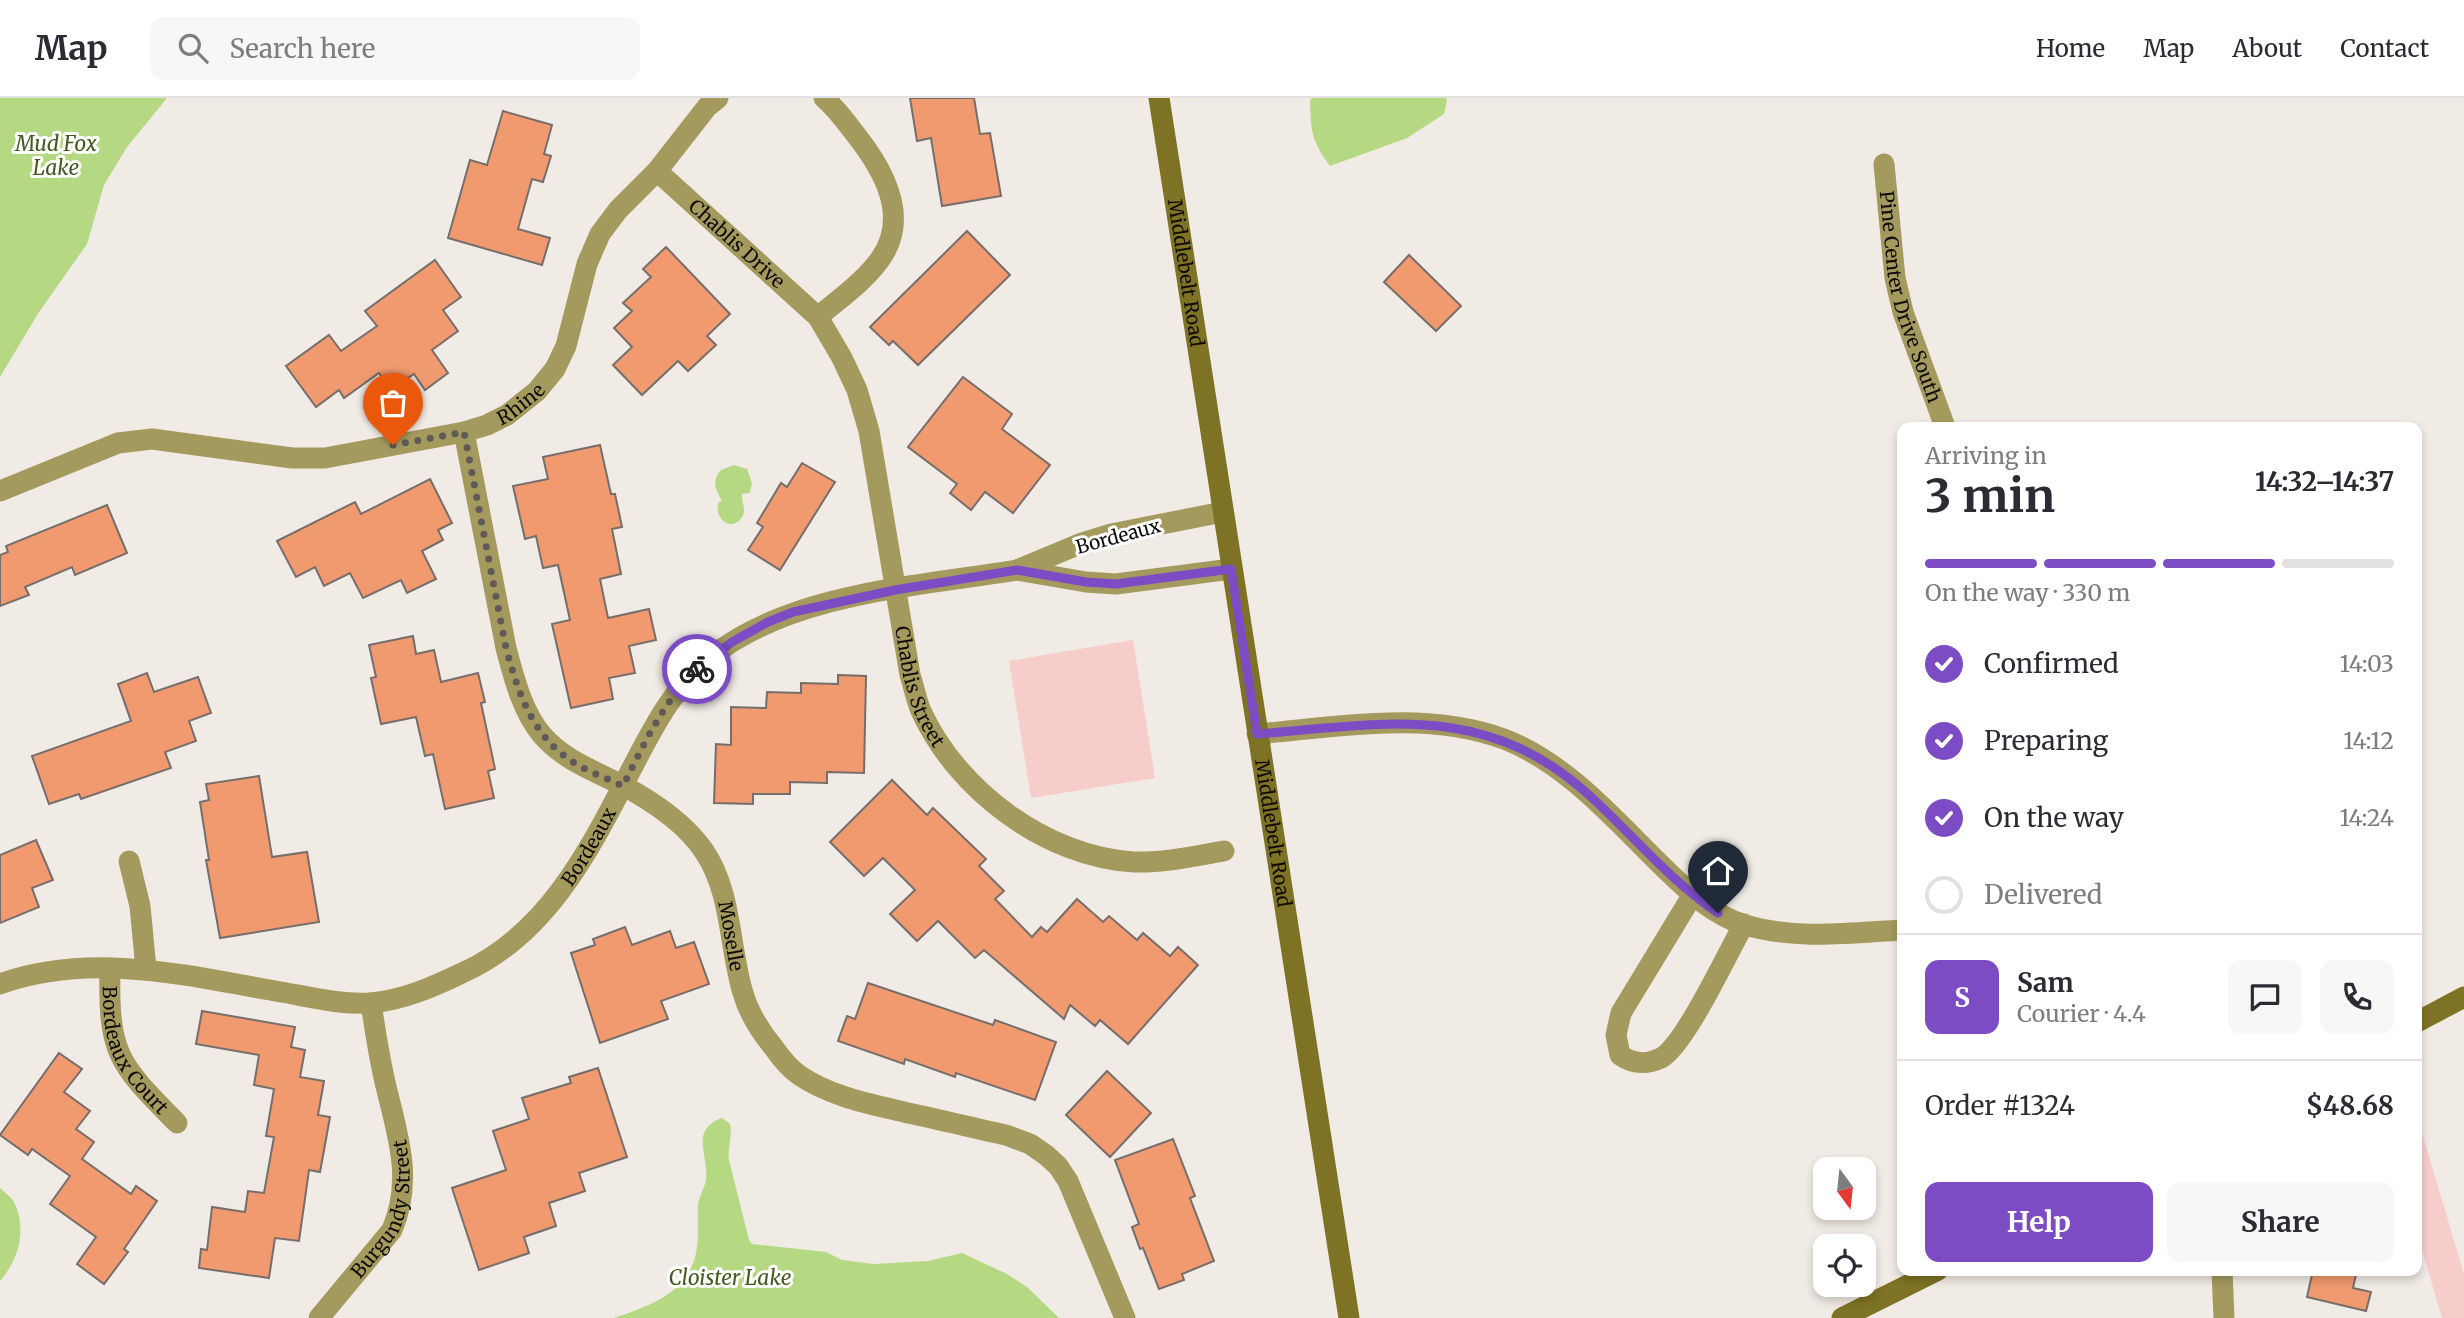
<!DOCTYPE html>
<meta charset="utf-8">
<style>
body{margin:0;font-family:Merriweather,serif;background:#f7f7f7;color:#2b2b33;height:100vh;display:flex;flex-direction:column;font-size:26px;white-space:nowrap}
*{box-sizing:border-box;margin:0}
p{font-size:23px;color:#7c7c81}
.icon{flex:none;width:38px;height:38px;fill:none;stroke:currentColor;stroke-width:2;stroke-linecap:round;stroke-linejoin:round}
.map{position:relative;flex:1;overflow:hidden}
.panel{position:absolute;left:1897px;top:324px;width:525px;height:854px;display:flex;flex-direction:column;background:#fff;border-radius:14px;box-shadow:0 4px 10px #0003}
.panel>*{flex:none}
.needle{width:46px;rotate:165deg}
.fabs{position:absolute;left:1813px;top:1059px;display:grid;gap:14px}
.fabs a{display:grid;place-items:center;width:63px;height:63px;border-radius:14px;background:#fff;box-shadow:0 4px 10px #0003;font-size:35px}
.pin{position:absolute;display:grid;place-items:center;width:60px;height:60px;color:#fff;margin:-72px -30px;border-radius:50% 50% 50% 0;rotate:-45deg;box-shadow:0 0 7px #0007}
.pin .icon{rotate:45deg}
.courier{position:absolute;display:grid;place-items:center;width:70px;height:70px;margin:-35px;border:5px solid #7c4cc5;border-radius:50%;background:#fff;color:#222;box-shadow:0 2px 9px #0007}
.headline em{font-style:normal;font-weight:700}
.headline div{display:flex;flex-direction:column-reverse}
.headline{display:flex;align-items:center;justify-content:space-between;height:119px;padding:0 28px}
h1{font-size:46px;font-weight:700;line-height:52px}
.bar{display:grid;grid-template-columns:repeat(4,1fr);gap:10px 7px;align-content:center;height:84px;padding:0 28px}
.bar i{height:9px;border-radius:5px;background:#e1e1e2}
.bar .current{background:#7c4cc5}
.bar p{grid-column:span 4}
.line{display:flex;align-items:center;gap:18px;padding:0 28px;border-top:2px solid #e1e1e2}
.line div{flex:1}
.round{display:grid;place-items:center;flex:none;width:74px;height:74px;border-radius:14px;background:#f7f7f7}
ol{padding:0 28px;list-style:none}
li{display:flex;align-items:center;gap:21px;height:77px}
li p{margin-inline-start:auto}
li .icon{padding:7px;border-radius:50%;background:#7c4cc5;color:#fff;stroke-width:4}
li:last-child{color:#7c7c81}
li i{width:38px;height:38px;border:4px solid #e1e1e2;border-radius:50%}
.action{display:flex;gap:14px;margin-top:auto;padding:14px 28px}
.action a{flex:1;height:80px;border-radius:14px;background:#7c4cc5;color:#fff;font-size:28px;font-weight:700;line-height:80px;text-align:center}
.action a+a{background:#f7f7f7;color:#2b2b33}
header{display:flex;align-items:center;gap:42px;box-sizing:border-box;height:98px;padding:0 35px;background:#fff;border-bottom:2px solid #e1e1e2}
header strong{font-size:33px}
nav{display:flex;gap:38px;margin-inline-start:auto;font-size:24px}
.search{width:490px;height:63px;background:#f7f7f7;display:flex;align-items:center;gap:18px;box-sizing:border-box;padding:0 24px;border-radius:14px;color:#7c7c81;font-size:26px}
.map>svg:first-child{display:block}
.green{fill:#f7cdcc}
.water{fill:#b5d882}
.building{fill:#f19a70;stroke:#756e6b;stroke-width:2}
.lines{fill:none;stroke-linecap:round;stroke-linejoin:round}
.street{stroke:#a49a5e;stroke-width:21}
.secondary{stroke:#7e7224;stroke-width:21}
.done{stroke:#5d5a57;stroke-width:7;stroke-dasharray:0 12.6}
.route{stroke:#7c4cc5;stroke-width:9}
.labels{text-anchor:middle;stroke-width:6;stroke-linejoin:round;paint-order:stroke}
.street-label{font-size:19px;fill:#0e0c0a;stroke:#fff}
.water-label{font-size:21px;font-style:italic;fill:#445a1e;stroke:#fff}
</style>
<header>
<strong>Map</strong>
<div class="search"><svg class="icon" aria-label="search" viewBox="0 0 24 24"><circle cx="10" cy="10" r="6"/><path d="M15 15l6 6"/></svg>Search here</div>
<nav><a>Home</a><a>Map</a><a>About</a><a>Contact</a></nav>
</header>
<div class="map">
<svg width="2464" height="1220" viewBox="0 0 2464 1220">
<rect width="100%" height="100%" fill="#f1ebe5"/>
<!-- green -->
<g class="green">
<polygon points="1133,542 1155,680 1031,700 1009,563"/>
<polygon points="2417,1018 2464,1176 2464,1220 2442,1220 2417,1135"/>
</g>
<!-- water -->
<g class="water">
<polygon points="0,0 167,0 127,49 104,87 87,146 39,214 0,279"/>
<path d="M1313,0H1446L1447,2L1444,16L1407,40L1330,68C1311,42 1311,33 1310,2Z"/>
<path d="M734,367L747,371L752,385L750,395L742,396C741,403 747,412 742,419C732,434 715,423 718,405L722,403C716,392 711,383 721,372Z"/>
<path d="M722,1020L730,1026C733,1037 727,1050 729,1062L749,1142L752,1146L826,1154L842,1162L874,1166L928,1163L962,1155L1007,1176L1027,1189L1059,1220H614C643,1210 675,1200 690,1172C701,1152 697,1128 698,1107C699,1098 705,1090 706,1081C709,1058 689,1032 722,1020Z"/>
<path d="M0,1090C5,1095 13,1100 15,1106C27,1134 18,1162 0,1183Z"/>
</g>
<!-- building -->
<g class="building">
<polygon points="910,0 974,0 980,36 990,35 1001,98 942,108 931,40 917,43"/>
<polygon points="503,13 552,27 544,56 551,58 543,84 532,81 518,131 550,140 542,167 448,140 470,62 487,67"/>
<polygon points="967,133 1010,177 918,267 893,243 889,247 870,229"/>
<polygon points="666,149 730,216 707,238 716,247 688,273 678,263 642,297 613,267 632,249 614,230 632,213 623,205 651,179 643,171"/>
<polygon points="1409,157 1461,208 1436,233 1384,184"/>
<polygon points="435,162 461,199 443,212 458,233 432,252 448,275 425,292 414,276 391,292 379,275 344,300 339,292 316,309 286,268 329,237 341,253 377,228 365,213"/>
<polygon points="963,279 1012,316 1002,331 1050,367 1013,415 985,394 971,412 950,395 957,386 908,349"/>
<polygon points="600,347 611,396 615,396 622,429 612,431 621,476 600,481 608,520 649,511 656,542 629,548 635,575 609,580 613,601 571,610 552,526 570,522 558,467 543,470 536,438 525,441 513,388 548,381 543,359"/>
<polygon points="802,365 835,384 780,472 748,452 763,429 757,425 781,385 787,389"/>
<polygon points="430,381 452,425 438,432 443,442 422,453 436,481 407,495 401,482 363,500 350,475 324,488 315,469 296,479 277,443 355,404 361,416"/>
<polygon points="107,407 127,455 75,477 72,469 25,489 29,497 0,508 0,457 8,454 6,448"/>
<polygon points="413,538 416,556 434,552 441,584 478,575 485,604 481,605 495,671 488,673 494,700 445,711 433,656 425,658 416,619 381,626 371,580 376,579 369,547"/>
<polygon points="147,575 154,594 198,579 211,615 189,623 196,643 165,654 171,670 81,701 79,696 49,706 32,658 131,623 118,586"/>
<polygon points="838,577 866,578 864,675 827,674 827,685 790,684 790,696 753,696 753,706 714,705 716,646 731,647 731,609 766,610 767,594 801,595 801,585 838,586"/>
<polygon points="259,678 272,759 307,754 319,824 220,840 206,762 209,762 200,704 209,702 206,686"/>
<polygon points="892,682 927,717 933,710 986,761 979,768 1004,793 995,801 1032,839 1041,829 1047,834 1077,801 1103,824 1109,818 1137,842 1143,835 1170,858 1178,849 1198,867 1128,946 1100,922 1095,928 1070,907 1064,921 984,852 975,860 938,823 917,843 890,816 915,792 883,760 864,778 830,744"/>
<polygon points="36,742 53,782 32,790 39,809 0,825 0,757"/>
<polygon points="625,829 632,847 670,833 676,850 694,844 709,886 661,903 668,921 600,945 571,855 595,847 593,841"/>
<polygon points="868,885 993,927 995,922 1056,944 1035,1002 956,975 955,979 905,961 904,966 838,943 847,918 855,921"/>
<polygon points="202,913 295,929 291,949 305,952 300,979 324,983 318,1017 330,1019 320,1074 309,1072 299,1143 275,1140 269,1180 199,1170 201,1151 207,1152 212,1109 245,1114 248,1093 264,1095 274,1039 266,1038 274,991 254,987 259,957 196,946"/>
<polygon points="59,955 82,971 64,994 90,1013 76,1031 94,1044 82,1061 131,1096 136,1088 157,1103 124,1151 128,1154 104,1186 77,1166 96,1139 50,1106 70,1078 32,1051 28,1057 0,1037"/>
<polygon points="598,970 627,1059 579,1075 585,1093 549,1105 556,1128 524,1139 529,1155 479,1172 452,1090 506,1072 493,1033 529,1021 522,1000 571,985 569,979"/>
<polygon points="1107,973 1151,1015 1110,1059 1066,1017"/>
<polygon points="1173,1041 1195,1098 1190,1100 1214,1163 1182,1176 1184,1182 1159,1191 1143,1150 1140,1151 1132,1129 1139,1126 1115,1062"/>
<polygon points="2313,1172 2357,1172 2353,1190 2371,1194 2366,1213 2307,1199"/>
</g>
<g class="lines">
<!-- street -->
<g class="street">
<path id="s1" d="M1884,66L1895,180L1903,214L1945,329"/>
<path id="s2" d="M657,73L818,219L842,260L857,292L869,333L910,577C914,589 916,601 921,613C957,692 1046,759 1134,764C1164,765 1195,758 1224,753"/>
<path d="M818,219C839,201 865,183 881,160C910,118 883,71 856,37C846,24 837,11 824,0"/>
<path id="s3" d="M464,334L506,550C514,580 522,613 542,637C565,663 593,672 622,687C652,703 685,725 704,753C732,794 729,849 743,895C749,916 760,933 774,950C781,960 789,970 799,977C831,999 871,1006 908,1015C941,1022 974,1030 1006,1037L1030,1046L1046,1057L1058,1068L1068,1083L1125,1220"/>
<path id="s4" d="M0,393L118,345L152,341L292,360H325L464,334L487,327L507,317L537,293L555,271L566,248L587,166L600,136L618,112L657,73L707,9L718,0"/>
<polyline points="1223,414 1111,436 1082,445 1017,472 1086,484 1116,486 1231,471"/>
<path d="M1257,636C1337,629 1426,612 1504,641C1566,665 1613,720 1660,766C1685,790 1710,816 1745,827C1797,842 1849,835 1902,832"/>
<polyline points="129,763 140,808 146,871"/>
<path d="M1692,798L1621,915L1616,937L1620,957C1633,966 1646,967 1661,960C1685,947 1728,854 1744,826"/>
<path id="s5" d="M110,870C108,957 118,965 177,1025"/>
<path id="s6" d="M0,886C91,853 189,878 281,894C310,899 341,907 371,905C403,902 433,889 462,875C548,837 591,749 632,670C654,628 674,588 712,558C792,495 919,488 1017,472"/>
<polyline points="2222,1172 2224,1220"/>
<path id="s7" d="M319,1220L392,1132C414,1080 397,1036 385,984C379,958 375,932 371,905"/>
</g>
<!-- secondary -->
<g class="secondary">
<path id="s8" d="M1159,0L1349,1220"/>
<polyline points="2417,924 2464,899"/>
<polyline points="1842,1220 1938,1172"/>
</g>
</g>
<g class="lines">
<!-- done -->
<path class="done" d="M393,347L464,334L506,550C519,597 533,641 578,667C592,675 608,681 623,688C644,646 663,604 697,571"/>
<!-- route -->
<path class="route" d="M697,571L732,544L768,524L793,514L895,492L1017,472L1086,484L1116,486L1231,471L1257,636C1384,626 1485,603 1589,697C1632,736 1669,782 1718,815"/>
</g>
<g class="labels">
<!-- street labels -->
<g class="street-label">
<text dy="7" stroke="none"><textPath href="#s2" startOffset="108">Chablis Drive</textPath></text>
<text dy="7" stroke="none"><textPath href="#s8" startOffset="177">Middlebelt Road</textPath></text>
<text dy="7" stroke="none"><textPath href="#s1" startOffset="136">Pine Center Drive South</textPath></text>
<text dy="7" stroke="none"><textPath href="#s4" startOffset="541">Rhine</textPath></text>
<text transform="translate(1118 438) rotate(-15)" y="7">Bordeaux</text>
<text dy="7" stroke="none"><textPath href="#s2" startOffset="604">Chablis Street</textPath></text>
<text dy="7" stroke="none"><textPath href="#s8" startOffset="744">Middlebelt Road</textPath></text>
<text dy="7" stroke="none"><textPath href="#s6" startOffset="654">Bordeaux</textPath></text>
<text dy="7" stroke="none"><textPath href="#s3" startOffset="606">Moselle</textPath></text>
<text dy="7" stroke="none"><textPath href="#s5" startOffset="89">Bordeaux Court</textPath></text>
<text dy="7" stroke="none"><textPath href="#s7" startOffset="131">Burgundy Street</textPath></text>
</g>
<!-- water labels -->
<g class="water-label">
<text x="56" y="53">Mud Fox<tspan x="56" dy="24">Lake</tspan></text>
<text x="730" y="1187">Cloister Lake</text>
</g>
</g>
</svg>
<div class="fabs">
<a><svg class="needle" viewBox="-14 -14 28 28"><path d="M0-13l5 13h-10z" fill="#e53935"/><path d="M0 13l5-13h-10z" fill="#7c7c81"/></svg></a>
<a><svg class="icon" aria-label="locate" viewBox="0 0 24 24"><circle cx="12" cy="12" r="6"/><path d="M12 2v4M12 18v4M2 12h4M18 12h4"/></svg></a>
</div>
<div class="pin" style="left:393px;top:347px;background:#ea580c"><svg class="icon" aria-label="bag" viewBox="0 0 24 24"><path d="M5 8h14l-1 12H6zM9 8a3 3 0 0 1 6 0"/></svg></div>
<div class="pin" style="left:1718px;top:815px;background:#1f2937"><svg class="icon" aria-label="home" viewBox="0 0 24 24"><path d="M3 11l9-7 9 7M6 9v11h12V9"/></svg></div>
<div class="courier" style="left:697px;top:571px"><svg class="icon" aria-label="bike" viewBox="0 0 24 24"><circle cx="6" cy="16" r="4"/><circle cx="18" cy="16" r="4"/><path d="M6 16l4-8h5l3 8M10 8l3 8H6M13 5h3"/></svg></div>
<section class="panel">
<div class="headline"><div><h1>3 min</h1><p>Arriving in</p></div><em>14:32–14:37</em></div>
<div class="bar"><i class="current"></i><i class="current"></i><i class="current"></i><i></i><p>On the way · 330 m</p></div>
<ol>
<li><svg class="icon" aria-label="check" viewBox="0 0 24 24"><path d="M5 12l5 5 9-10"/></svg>Confirmed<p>14:03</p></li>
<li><svg class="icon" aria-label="check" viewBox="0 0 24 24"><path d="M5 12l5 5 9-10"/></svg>Preparing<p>14:12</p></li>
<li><svg class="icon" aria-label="check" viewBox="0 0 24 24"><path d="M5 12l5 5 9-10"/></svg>On the way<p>14:24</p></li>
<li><i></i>Delivered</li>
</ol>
<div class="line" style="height:126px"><b class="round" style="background:#7c4cc5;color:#fff">S</b><div><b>Sam</b><p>Courier · 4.4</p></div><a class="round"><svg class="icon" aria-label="chat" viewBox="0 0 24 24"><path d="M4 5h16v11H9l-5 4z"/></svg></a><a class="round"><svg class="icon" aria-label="phone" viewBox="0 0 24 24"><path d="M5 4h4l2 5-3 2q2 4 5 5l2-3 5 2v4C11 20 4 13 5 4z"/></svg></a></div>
<div class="line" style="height:91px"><div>Order #1324</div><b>$48.68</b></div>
<div class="action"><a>Help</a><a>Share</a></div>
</section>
</div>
